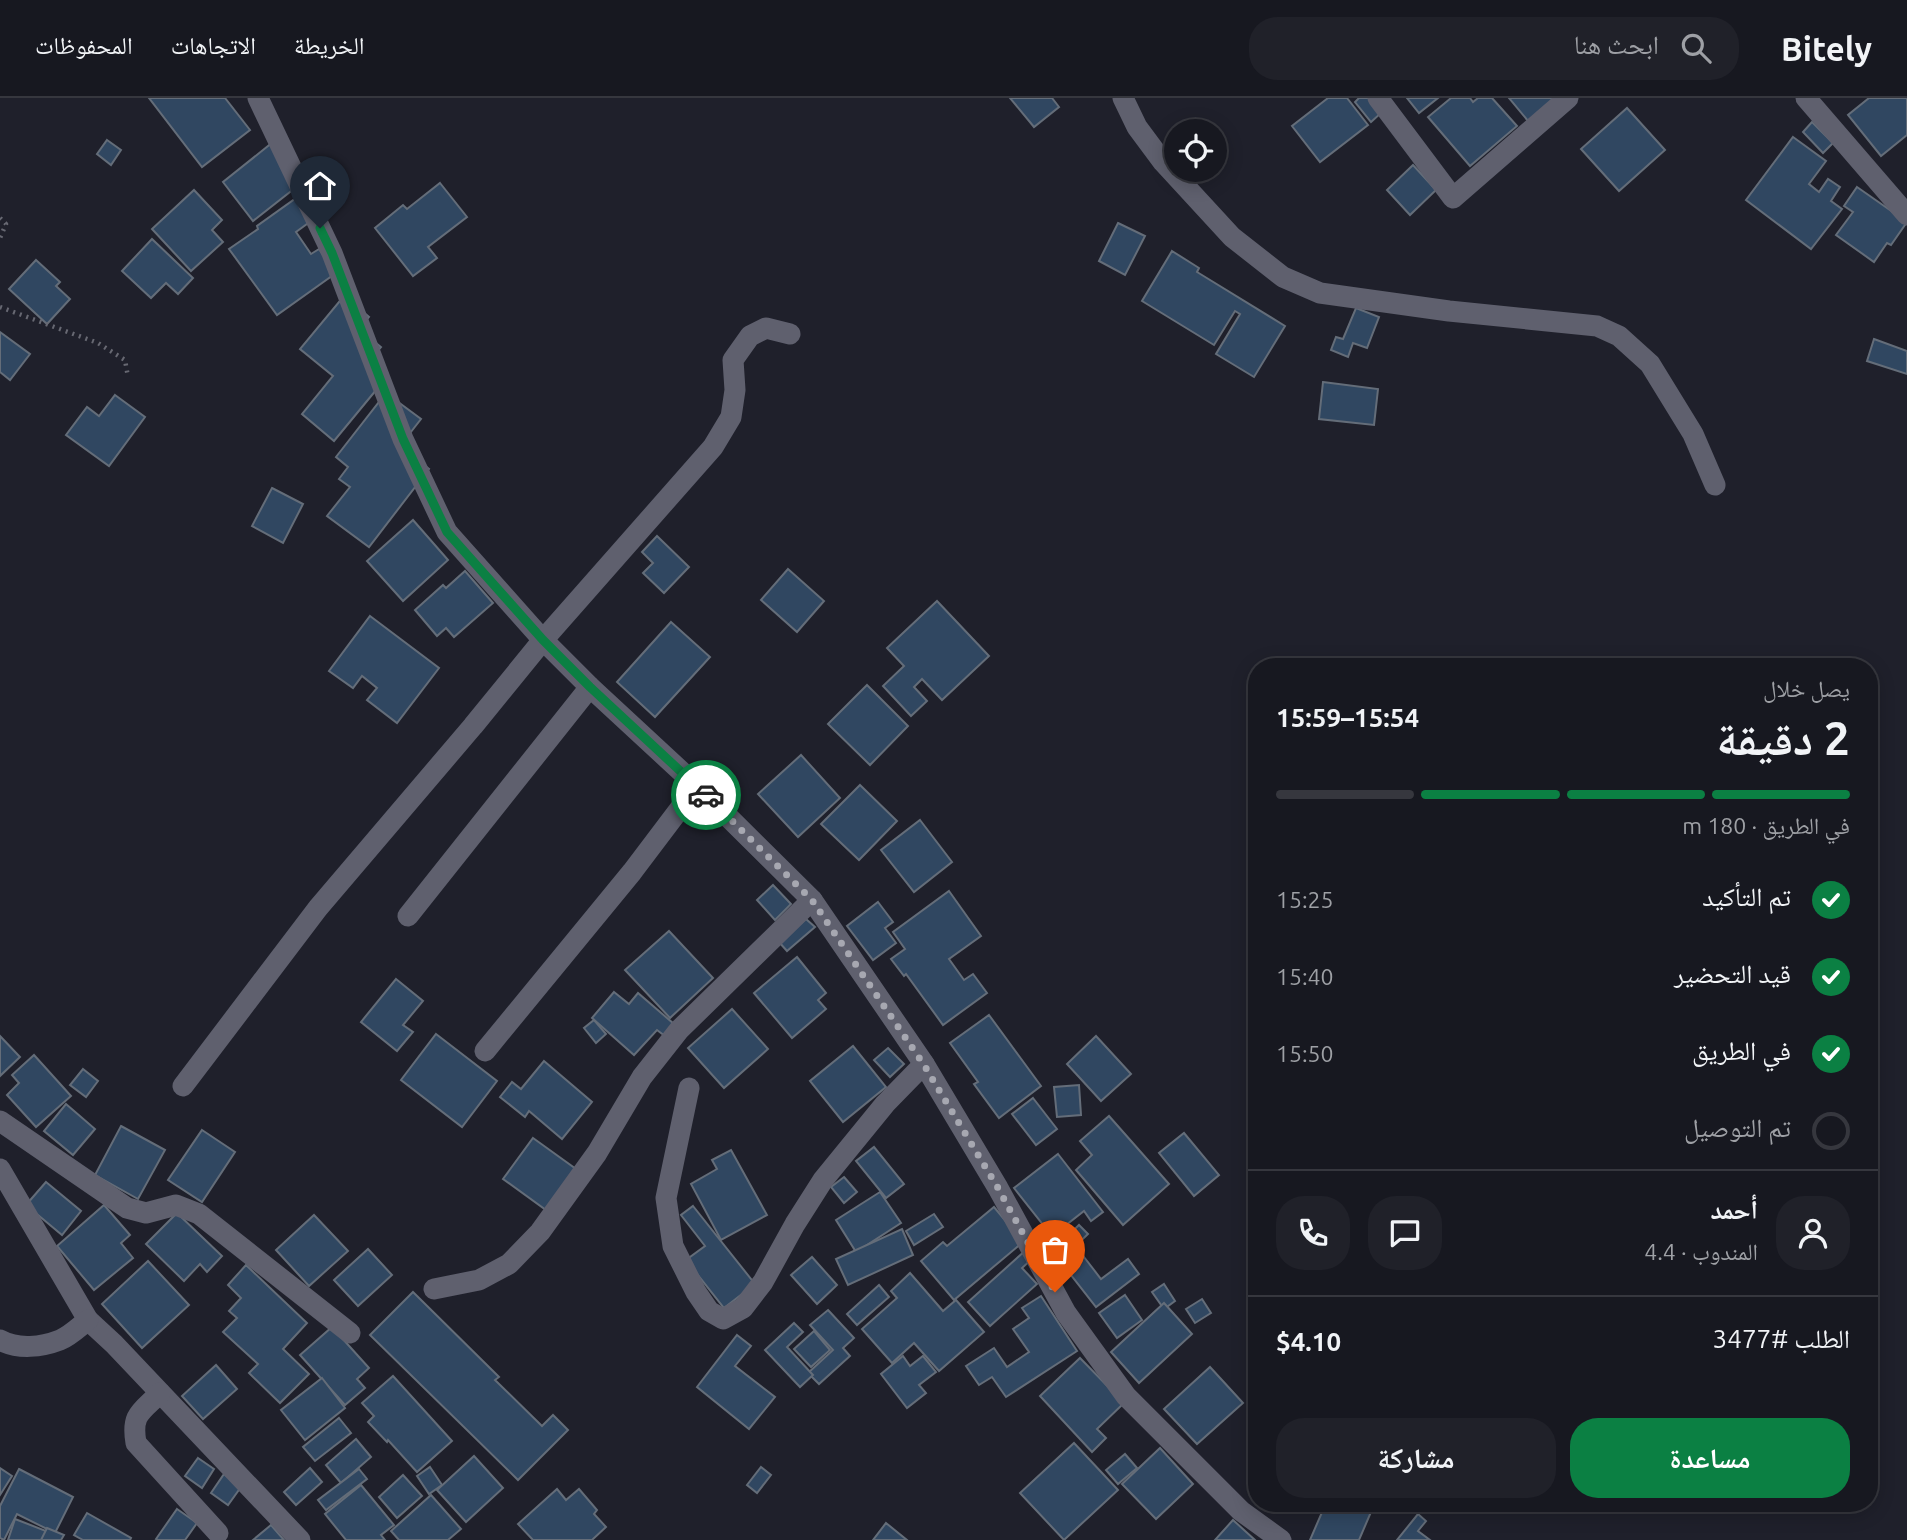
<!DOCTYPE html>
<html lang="ar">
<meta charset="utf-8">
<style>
body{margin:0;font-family:Ubuntu,"Noto Naskh Arabic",sans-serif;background:#202129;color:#f1f3f6;direction:rtl;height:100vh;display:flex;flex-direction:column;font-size:26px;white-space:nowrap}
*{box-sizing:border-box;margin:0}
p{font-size:23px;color:#9ea0a5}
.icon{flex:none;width:38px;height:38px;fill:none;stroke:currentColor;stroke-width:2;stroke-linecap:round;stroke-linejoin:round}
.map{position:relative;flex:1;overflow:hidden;direction:ltr}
.sheet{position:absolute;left:1248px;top:560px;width:630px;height:854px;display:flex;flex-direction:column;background:#171820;border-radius:28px;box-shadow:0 4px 18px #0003,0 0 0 2px #36373e;direction:rtl}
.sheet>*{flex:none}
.controls{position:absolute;left:1164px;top:21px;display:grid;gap:14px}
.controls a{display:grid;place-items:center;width:63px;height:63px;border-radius:50%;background:#171820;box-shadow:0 4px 18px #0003,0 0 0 2px #36373e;font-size:35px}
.pin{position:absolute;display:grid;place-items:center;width:60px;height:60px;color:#fff;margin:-72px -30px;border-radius:50% 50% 50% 0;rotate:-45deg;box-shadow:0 0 7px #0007}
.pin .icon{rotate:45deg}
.courier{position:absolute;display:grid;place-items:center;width:70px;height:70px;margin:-35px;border:5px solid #0b8043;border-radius:50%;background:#fff;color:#222;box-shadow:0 2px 9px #0007}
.head em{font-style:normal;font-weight:700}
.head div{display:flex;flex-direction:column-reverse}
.head{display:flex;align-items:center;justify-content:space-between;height:119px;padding:0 28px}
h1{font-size:46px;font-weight:700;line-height:52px}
.bar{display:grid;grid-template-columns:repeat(4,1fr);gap:10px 7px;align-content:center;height:84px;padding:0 28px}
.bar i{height:9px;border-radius:5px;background:#36373e}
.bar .active{background:#0b8043}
.bar p{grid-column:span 4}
.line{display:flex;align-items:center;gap:18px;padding:0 28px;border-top:2px solid #36373e}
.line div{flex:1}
.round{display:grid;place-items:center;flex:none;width:74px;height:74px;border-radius:28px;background:#202129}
ol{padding:0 28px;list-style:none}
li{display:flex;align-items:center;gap:21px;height:77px}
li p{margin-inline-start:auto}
li .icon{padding:7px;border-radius:50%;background:#0b8043;color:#fff;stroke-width:4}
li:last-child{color:#9ea0a5}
li i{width:38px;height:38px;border:4px solid #36373e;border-radius:50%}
.cta{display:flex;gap:14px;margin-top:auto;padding:14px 28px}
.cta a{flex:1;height:80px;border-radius:28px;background:#0b8043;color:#fff;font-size:28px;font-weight:700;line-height:80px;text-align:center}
.cta a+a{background:#202129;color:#f1f3f6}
header{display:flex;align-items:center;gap:42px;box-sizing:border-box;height:98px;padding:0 35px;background:#171820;border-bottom:2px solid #36373e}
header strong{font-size:33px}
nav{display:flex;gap:38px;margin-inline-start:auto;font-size:24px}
.search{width:490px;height:63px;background:#202129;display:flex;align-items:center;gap:18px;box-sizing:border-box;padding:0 24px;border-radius:28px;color:#9ea0a5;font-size:26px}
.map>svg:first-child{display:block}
.building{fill:#304761;stroke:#646d79;stroke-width:2}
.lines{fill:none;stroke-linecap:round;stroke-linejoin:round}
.path{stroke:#676872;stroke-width:4.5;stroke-dasharray:2 5;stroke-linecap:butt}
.minor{stroke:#5f606e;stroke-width:21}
.done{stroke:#a7a8b1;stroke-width:7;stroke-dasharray:0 12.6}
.route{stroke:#0b8043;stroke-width:9}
</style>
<header>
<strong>Bitely</strong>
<div class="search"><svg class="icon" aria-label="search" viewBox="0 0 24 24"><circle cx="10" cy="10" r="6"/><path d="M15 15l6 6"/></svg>ابحث هنا</div>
<nav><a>الخريطة</a><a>الاتجاهات</a><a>المحفوظات</a></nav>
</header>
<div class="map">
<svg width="1907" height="1442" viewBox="0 0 1907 1442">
<rect width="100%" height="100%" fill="#1f202b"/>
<!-- building -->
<g class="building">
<polygon points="149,0 225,0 250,32 202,69"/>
<polygon points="1010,0 1052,0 1059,9 1034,29"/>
<polygon points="1328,0 1347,0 1368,27 1320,64 1292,28"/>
<polygon points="1359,0 1369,0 1381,15 1371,24 1355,4"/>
<polygon points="1407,0 1438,0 1419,15"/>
<polygon points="1451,0 1470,0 1473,4 1478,0 1492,0 1517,28 1470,68 1428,19"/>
<polygon points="1509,0 1569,0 1533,29"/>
<polygon points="1869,0 1907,0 1907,37 1881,58 1848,17"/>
<polygon points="1627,10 1665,52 1619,93 1581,51"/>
<polygon points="1812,24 1833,45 1823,55 1803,34"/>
<polygon points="1793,39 1826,63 1809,86 1819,94 1828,81 1840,89 1831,103 1842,111 1811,151 1746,102"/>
<polygon points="278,40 309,79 253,123 223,84"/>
<polygon points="107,42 121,52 111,67 97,56"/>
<polygon points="1413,67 1436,92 1410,117 1387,92"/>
<polygon points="440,85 467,119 428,149 437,160 413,178 375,130 403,107 407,111"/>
<polygon points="1857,89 1907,124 1891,147 1887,145 1874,164 1836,137 1853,114 1844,108"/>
<polygon points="194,92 222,122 212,132 223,144 191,173 152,131"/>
<polygon points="306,93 322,115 296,134 311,156 319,151 336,175 277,217 229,151 258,131 257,128"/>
<polygon points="1118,125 1145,138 1125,177 1099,163"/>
<polygon points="152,141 193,180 178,196 166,185 151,200 122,173"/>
<polygon points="1172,153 1199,170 1197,174 1285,228 1254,279 1216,256 1240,216 1235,213 1214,247 1142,203"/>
<polygon points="36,162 60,184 56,188 70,201 47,226 9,191"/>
<polygon points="344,198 369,219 359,231 381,249 368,264 386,280 334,343 302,316 333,278 300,251"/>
<polygon points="1356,210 1379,219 1367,250 1353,245 1348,259 1331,252 1336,239 1343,241"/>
<polygon points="0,234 30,256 10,282 0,274"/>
<polygon points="1874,241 1907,253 1907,276 1867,263"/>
<polygon points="1323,284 1378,291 1374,327 1319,321"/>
<polygon points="386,295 421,321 400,348 429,371 369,449 327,418 350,389 339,381 348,369 336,359"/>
<polygon points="115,297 145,319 109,368 66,337 87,309 99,318"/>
<polygon points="272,390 303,406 283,445 252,428"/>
<polygon points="413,422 448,462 403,503 367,463"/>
<polygon points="657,438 689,469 664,495 643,475 653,465 642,454"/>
<polygon points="788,471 824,503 797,534 761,502"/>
<polygon points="465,473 493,505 454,539 446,530 437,538 415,512 443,487 446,490"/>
<polygon points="937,503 989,558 942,602 922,581 914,589 927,603 911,618 883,588 904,568 887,550"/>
<polygon points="370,518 439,570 397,625 367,602 377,590 362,578 353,590 329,573"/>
<polygon points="671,524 710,559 655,619 617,584"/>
<polygon points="867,587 908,628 870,667 828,626"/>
<polygon points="801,657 840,700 798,739 758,696"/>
<polygon points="860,687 897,723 859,762 821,726"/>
<polygon points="920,722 952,764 914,794 881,752"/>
<polygon points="773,787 791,806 775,822 757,802"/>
<polygon points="949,793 981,838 949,861 964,882 973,876 987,895 943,927 906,876 904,878 891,861 905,851 893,834"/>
<polygon points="878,804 893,824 885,830 896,845 873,862 847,828"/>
<polygon points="806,821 815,829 787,853 779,844"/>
<polygon points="669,833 713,880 670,920 625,872"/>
<polygon points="797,859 826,895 818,902 826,911 792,940 754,895"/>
<polygon points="396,881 423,903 403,927 413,934 397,953 361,924"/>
<polygon points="614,894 629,906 638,895 674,926 665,938 657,932 634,957 592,920"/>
<polygon points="732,911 768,951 724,990 688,950"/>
<polygon points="989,917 1041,988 999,1020 974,986 978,984 950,945"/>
<polygon points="594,922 606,936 596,945 584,930"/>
<polygon points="436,936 497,983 462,1029 401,982"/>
<polygon points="0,938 20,959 0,978"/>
<polygon points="1096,938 1131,976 1101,1003 1067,966"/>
<polygon points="853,948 886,989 843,1024 810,983"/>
<polygon points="888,950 904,966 890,979 874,962"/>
<polygon points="34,957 71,998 36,1029 7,997 19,985 12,977"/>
<polygon points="544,963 592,1004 562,1041 529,1013 525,1019 500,999 512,984 521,991"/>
<polygon points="83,971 98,983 86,999 70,987"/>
<polygon points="1079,987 1081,1017 1057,1019 1054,989"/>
<polygon points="1033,1000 1057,1031 1036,1047 1012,1016"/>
<polygon points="66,1006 95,1031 73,1057 44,1033"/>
<polygon points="1109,1018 1169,1086 1123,1127 1076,1072 1092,1057 1080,1043"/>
<polygon points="121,1028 165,1052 138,1101 95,1077"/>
<polygon points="202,1032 235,1054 202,1104 168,1082"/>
<polygon points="1184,1035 1219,1077 1194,1098 1159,1055"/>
<polygon points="533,1040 576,1071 546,1112 503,1081"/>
<polygon points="874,1049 904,1086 886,1100 856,1063"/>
<polygon points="731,1052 767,1117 721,1142 691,1086 717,1071 712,1062"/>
<polygon points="1058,1056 1103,1114 1091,1123 1084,1113 1052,1138 1014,1090"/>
<polygon points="844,1079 857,1094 844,1105 831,1089"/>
<polygon points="46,1084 81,1113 62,1137 26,1107"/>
<polygon points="880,1094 901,1125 856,1154 836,1122"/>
<polygon points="104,1107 130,1137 121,1145 133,1160 94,1192 57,1148"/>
<polygon points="693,1108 755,1186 724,1210 686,1162 705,1148 681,1117"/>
<polygon points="994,1109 1023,1144 954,1202 921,1163 943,1144 947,1148"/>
<polygon points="177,1115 222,1158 207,1174 200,1166 184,1183 146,1146"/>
<polygon points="934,1116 943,1129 914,1147 906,1133"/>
<polygon points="314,1117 348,1153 309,1188 276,1152"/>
<polygon points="1079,1127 1088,1136 1067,1156 1058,1147"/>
<polygon points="902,1131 913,1157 848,1187 836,1161"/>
<polygon points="368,1151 392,1177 358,1208 334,1182"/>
<polygon points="1026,1152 1033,1160 1022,1170 1037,1186 990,1228 968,1204"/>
<polygon points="812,1159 837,1187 817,1206 791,1177"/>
<polygon points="1084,1159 1101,1181 1128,1161 1139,1176 1096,1209 1067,1172"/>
<polygon points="148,1163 189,1207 142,1250 102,1206"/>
<polygon points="246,1167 307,1225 283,1251 309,1276 280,1305 249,1275 258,1266 223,1234 237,1220 229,1213 241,1200 228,1187"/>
<polygon points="910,1175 943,1213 956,1202 984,1234 939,1273 914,1245 892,1265 862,1231 897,1200 891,1193"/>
<polygon points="1164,1186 1175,1203 1164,1211 1152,1194"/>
<polygon points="879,1187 889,1199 857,1227 847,1216"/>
<polygon points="413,1194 499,1279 495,1282 542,1328 553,1317 568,1332 518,1382 370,1237"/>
<polygon points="1125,1197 1142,1222 1117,1240 1099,1215"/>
<polygon points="1041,1198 1077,1253 1006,1299 992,1279 979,1287 966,1268 994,1250 1007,1269 1029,1254 1013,1231 1029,1220 1022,1210"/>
<polygon points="1202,1201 1211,1215 1195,1225 1186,1211"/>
<polygon points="1164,1205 1192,1236 1139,1285 1111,1254"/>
<polygon points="828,1212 854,1240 843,1250 850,1258 819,1286 808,1275 833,1252 810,1227"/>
<polygon points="794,1225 803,1234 787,1249 813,1277 800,1289 765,1252"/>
<polygon points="332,1229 369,1270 357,1281 365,1290 345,1307 300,1257"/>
<polygon points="814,1233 830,1252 811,1269 794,1251"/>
<polygon points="737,1237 751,1248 735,1268 775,1299 749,1331 697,1289"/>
<polygon points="903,1258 910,1268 923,1258 936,1274 919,1287 926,1295 907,1310 881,1276"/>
<polygon points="1080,1260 1124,1305 1097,1331 1106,1340 1092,1354 1040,1298"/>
<polygon points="216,1267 237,1291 203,1321 182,1298"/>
<polygon points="1210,1269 1243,1305 1197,1346 1164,1311"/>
<polygon points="393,1278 452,1343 417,1374 388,1342 387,1344 368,1324 374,1318 362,1305"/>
<polygon points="322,1280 345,1310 305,1342 281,1312"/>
<polygon points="339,1320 351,1335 315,1363 303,1349"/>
<polygon points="356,1341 371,1359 341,1385 326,1367"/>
<polygon points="1074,1345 1118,1392 1064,1442 1020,1395"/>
<polygon points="1160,1350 1193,1386 1156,1421 1122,1386"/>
<polygon points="1125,1356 1137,1370 1118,1386 1106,1372"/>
<polygon points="474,1358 503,1390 466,1424 437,1392"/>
<polygon points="198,1360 214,1371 202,1390 185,1378"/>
<polygon points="430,1369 442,1387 429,1396 417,1378"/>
<polygon points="761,1369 771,1377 757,1395 747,1387"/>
<polygon points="0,1370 12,1378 0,1397"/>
<polygon points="310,1370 322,1384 296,1407 284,1394"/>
<polygon points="19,1371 73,1399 55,1435 17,1416 4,1442 0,1440 0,1408"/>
<polygon points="359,1371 367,1381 326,1412 318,1402"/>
<polygon points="224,1376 241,1389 228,1407 211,1395"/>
<polygon points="403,1377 422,1398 397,1420 379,1399"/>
<polygon points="361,1387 394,1427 381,1437 385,1442 346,1442 325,1416"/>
<polygon points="557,1391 566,1402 579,1391 597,1412 594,1416 606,1429 592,1442 533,1442 518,1426"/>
<polygon points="431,1397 461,1431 448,1442 399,1442 391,1433"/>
<polygon points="1326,1405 1369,1405 1374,1407 1359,1442 1310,1442"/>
<polygon points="177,1411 197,1425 185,1442 158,1442 156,1441"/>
<polygon points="87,1415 131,1440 130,1442 83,1442 74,1437"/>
<polygon points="1418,1416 1426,1423 1418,1433 1430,1442 1397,1442"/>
<polygon points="15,1421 46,1433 43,1442 8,1442"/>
<polygon points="1233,1422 1255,1442 1215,1442"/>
<polygon points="886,1425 907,1442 873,1442"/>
<polygon points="271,1427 284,1442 253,1442"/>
<polygon points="47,1430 64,1437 61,1442 41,1442"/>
</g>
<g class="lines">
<!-- path -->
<g class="path">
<polyline points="0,120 6,126 0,140"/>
<polyline points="0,209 98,245 125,262 128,279"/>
</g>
<!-- minor -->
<g class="minor">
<polyline points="258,0 332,155 403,341 447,434 543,542 590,589 697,688 812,802 924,966 998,1090 1066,1215 1126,1298 1241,1413 1281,1442"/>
<polyline points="1123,0 1137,29 1163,64 1232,139 1283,179 1320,195 1449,213 1597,228 1619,238 1650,266 1693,336 1715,387"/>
<polyline points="1378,0 1453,100 1568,0"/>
<polyline points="1806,0 1907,117"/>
<polyline points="408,818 590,589"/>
<polyline points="485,953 632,774 697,688"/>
<polyline points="183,988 318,810 473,628 543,542 713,349 731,319 735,292 733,262 750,238 766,230 790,236"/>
<polyline points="689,990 666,1100 673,1148 696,1194 709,1213 723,1221 743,1210 763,1184 795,1126 823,1082 885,1006 924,966"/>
<polyline points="0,1023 127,1110 146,1115 176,1107 199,1116 350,1235"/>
<polyline points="0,1071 88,1222 114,1246 300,1442"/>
<polyline points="434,1191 479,1182 509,1166 540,1134 597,1055 642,979 679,932 812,802"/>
<path d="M0,1242C18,1252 42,1249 60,1242C70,1238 79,1229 88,1222"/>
<path d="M160,1295C141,1314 131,1316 136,1345L218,1435"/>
</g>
</g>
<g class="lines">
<!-- done -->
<polyline class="done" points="706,697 812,802 924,967 998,1090 1055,1194"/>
<!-- route -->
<polyline class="route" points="320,130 332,155 403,341 447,434 543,542 590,589 706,697"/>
</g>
</svg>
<div class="controls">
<a><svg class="icon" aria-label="locate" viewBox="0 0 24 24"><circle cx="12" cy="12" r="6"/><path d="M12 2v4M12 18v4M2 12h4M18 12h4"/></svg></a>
</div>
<div class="pin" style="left:1055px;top:1194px;background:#ea580c"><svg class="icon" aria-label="bag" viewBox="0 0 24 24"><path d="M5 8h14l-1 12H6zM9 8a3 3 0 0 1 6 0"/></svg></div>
<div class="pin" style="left:320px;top:130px;background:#1f2937"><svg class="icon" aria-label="home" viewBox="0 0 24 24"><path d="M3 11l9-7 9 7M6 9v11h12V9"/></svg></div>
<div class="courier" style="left:706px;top:697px"><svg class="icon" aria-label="car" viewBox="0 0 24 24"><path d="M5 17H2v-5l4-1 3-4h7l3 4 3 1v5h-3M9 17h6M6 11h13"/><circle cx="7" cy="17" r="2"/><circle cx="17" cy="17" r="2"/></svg></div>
<section class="sheet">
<div class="head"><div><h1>2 دقيقة</h1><p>يصل خلال</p></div><em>15:54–15:59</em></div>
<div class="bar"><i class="active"></i><i class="active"></i><i class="active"></i><i></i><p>في الطريق · 180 m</p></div>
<ol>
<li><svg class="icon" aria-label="check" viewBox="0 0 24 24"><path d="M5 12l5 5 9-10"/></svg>تم التأكيد<p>15:25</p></li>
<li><svg class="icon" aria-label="check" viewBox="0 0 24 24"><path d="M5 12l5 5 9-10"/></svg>قيد التحضير<p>15:40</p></li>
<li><svg class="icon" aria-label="check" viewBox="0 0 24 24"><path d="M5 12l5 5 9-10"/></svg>في الطريق<p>15:50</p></li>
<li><i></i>تم التوصيل</li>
</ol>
<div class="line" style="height:126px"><a class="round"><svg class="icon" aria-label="person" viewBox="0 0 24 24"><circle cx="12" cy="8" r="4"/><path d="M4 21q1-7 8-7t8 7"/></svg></a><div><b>أحمد</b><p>المندوب · 4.4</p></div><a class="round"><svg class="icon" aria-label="chat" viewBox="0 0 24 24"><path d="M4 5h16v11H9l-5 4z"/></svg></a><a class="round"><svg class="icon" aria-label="phone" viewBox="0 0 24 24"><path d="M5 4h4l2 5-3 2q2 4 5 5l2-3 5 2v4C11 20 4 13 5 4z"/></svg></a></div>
<div class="line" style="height:91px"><div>الطلب #3477</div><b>$4.10</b></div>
<div class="cta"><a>مساعدة</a><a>مشاركة</a></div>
</section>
</div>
